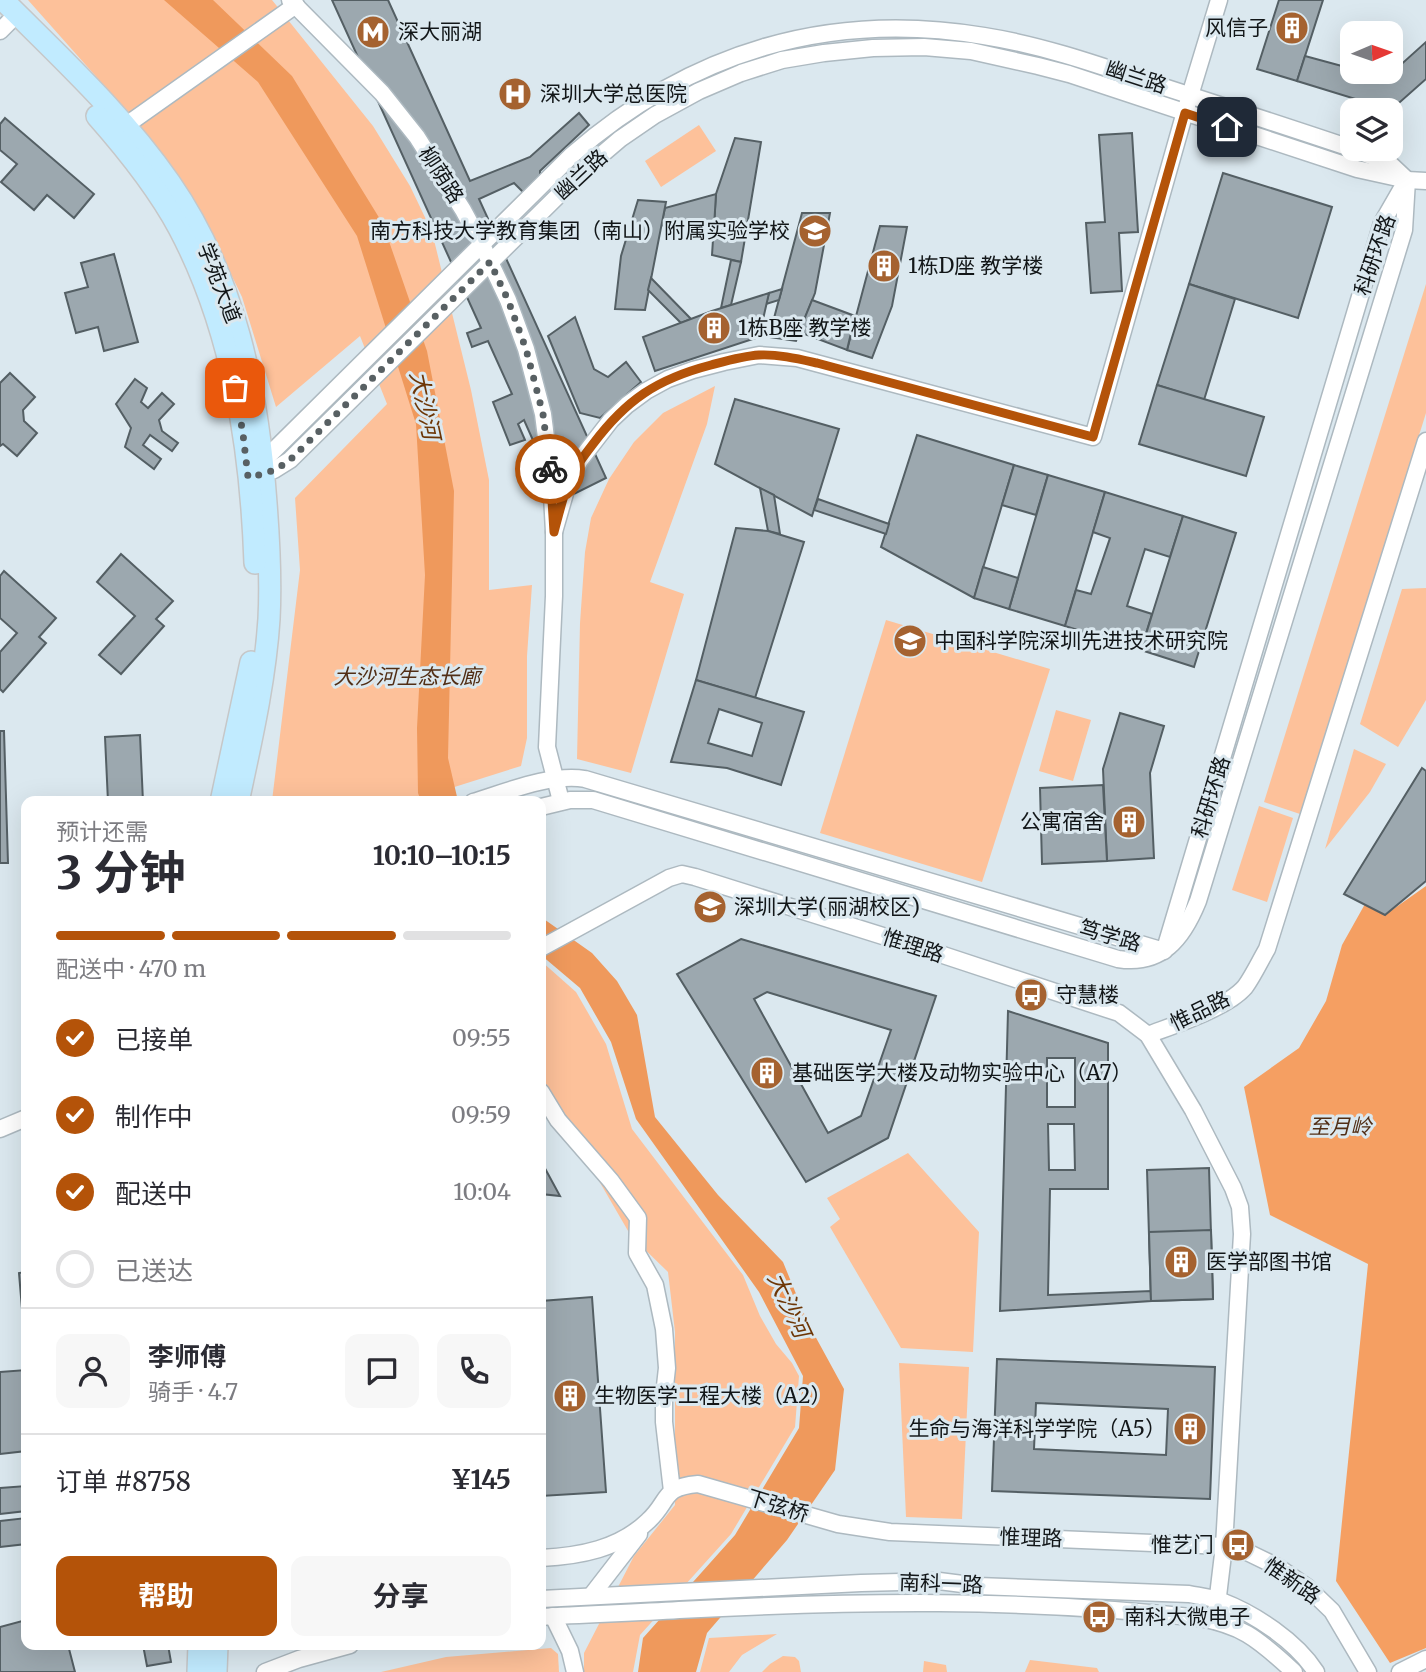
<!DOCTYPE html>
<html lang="zh">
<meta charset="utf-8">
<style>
body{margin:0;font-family:Merriweather,"Noto Sans SC",serif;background:#f7f7f7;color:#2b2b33;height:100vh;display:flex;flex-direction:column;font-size:26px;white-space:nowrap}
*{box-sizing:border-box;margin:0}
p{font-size:23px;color:#7c7c81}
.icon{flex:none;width:38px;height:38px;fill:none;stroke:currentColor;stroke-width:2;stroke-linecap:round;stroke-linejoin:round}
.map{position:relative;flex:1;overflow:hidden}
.drawer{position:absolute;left:21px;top:796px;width:525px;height:854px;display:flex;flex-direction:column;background:#fff;border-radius:14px;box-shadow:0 7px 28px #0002}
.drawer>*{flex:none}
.needle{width:46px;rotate:88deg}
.controls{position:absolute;left:1340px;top:21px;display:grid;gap:14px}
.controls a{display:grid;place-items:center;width:63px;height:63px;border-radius:14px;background:#fff;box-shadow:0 7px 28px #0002;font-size:35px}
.pin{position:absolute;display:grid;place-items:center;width:60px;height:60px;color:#fff;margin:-30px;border-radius:14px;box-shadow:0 4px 10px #0006}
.courier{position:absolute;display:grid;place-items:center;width:70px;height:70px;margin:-35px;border:5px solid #b45309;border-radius:50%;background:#fff;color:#222;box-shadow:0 2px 9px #0007}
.head em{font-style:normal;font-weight:700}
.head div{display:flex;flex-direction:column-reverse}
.head{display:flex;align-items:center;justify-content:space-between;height:119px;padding:0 35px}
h1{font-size:46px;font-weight:700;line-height:52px}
.bar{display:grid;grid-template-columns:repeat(4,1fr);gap:10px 7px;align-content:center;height:84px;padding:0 35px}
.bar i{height:9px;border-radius:5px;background:#e1e1e2}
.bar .current{background:#b45309}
.bar p{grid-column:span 4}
.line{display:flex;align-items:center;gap:18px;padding:0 35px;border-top:2px solid #e1e1e2}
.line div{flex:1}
.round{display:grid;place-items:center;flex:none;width:74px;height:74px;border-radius:14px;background:#f7f7f7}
ol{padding:0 35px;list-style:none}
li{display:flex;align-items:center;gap:21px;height:77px}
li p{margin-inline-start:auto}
li .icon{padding:7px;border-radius:50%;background:#b45309;color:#fff;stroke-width:4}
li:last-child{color:#7c7c81}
li i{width:38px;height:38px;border:4px solid #e1e1e2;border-radius:50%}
.action{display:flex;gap:14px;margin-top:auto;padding:14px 35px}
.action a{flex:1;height:80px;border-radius:14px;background:#b45309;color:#fff;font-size:28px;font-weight:700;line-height:80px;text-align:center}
.action a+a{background:#f7f7f7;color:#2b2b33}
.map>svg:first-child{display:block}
.green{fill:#fdc19a}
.forest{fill:#f59f62}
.water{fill:#ef995c}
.building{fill:#9ca8af;stroke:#545f64;stroke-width:2;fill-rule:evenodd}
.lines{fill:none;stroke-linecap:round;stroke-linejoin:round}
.minor-casing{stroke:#adb9c0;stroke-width:19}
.major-casing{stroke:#c6c7c8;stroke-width:24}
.minor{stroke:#fff;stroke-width:16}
.major{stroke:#c1ebff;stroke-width:21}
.done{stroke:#586063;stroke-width:7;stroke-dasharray:0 12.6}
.route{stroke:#b45309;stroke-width:9}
.labels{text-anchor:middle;stroke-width:6;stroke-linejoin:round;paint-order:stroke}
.poi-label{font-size:21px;fill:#121618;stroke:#dbe8ef;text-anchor:start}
.street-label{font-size:21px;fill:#121618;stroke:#dbe8ef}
.park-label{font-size:21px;font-style:italic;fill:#512e15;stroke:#dbe8ef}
.water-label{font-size:23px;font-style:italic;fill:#6d3606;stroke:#dbe8ef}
</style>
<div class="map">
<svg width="1426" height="1672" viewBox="0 0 1426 1672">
<rect width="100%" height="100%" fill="#dbe8ef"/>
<!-- green -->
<g class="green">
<polygon points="28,0 272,0 373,126 410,186 432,232 471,390 489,480 489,590 532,585 527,656 527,738 521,766 410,801 272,801 300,570 295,498 387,404 360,336 276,407 242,297 214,239 116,99"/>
<polygon points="699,125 716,151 661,187 645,161"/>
<polygon points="1426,284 1426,413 1300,814 1264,802"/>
<polygon points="715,386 707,424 650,582 684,594 631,773 577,759 580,623 585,552 591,518 609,479 634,442 663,413"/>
<polygon points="1426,588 1426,700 1398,747 1360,724 1402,589"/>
<polygon points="886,620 1050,669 982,882 820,833"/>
<polygon points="1056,710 1091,720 1073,781 1039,771"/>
<polygon points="1354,749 1386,764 1370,792 1325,849"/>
<polygon points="1259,806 1293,818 1267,902 1232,890"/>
<polygon points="541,961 576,992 606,1044 632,1129 743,1275 760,1316 776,1344 792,1363 799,1376 795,1427 731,1534 640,1635 633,1672 584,1672 584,1653 634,1556 675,1505 675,1332 668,1272 631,1236 541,1081"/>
<polygon points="908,1153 979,1232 973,1352 901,1348 830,1227 840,1219 827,1198"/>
<polygon points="899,1363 969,1367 962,1519 906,1517"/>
<polygon points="777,1634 742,1655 729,1672 700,1672 709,1638"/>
<polygon points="551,1648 558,1654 559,1672 381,1672 446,1657"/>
<polygon points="783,1656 795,1657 799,1661 801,1672 762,1672 770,1664"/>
<polygon points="1030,1660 1097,1668 1099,1672 1025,1672"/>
<polygon points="924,1661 946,1665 947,1672 923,1672"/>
</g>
<!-- forest -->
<polygon class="forest" points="1426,886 1426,1648 1390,1663 1336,1581 1368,1264 1270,1215 1244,1087 1299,1048 1326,1001 1342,945 1365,904 1385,915"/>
<!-- water -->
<g class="water">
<polygon points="164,0 213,0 292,76 383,224 427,351 454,491 448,758 458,801 421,801 418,793 417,728 425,575 416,424 357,236 258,82"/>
<polygon points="541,917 592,953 617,981 637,1015 655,1117 718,1195 783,1262 808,1323 844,1389 835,1470 787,1540 707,1633 696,1672 638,1672 643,1638 735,1535 799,1428 803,1376 759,1292 636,1119 611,1042 580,988 541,955"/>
</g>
<!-- building -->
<g class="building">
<polygon points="332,0 388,0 470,181 530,157 579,113 589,125 540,171 540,175 523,192 514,183 479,199 606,478 560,501 524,420 518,424 525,440 510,445 493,402 512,394 488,341 472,347 467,333 481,328"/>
<polygon points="1279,0 1323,0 1297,81 1257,69"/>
<polygon points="1426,42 1426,79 1391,110 1297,81 1305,56 1353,69 1353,72 1361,72 1385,79"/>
<polygon points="5,118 94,194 74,218 47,195 34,210 1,182 17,164 0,150 0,124"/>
<polygon points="1132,133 1138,232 1119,233 1122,291 1091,293 1086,223 1105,222 1099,135"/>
<polygon points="735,138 761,142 741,262 712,255 716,194"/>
<polygon points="1223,173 1332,207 1298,318 1189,284"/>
<polygon points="716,194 714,227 674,221 661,226 665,208"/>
<polygon points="638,200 666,202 645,310 615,309 621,256"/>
<polygon points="802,213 830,213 815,293 796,341 769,337"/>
<polygon points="880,226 907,227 892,306 872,358 847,350"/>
<polygon points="114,254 138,342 104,351 98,327 76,333 65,293 88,287 81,263"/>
<polygon points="731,260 741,262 731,305 721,308"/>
<polygon points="651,278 691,319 681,323 648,290"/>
<polygon points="1189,284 1235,299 1204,400 1157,385"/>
<polygon points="782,289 779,300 766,304 769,293"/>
<polygon points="769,293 759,337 655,371 643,337 712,311"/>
<polygon points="812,300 855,316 847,350 799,332"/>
<polygon points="575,317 594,369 608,377 626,362 641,382 600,418 580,413 548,336"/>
<polygon points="774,318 770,334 766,331 760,333 763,320"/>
<polygon points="10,373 35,397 23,410 24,421 37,433 17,456 3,444 0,446 0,383"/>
<polygon points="135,379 147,388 141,402 148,408 162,393 174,404 159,420 162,431 178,443 172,451 150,435 143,445 161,459 154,469 125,447 131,428 116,404"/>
<polygon points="1157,385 1264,417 1246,476 1139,444"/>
<polygon points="735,399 839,429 812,516 715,464"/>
<polygon points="917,435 1014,465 974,598 881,547"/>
<polygon points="1014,465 1048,475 1036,515 1002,505"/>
<polygon points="1048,475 1105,492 1065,626 1009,609"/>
<polygon points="760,488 774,495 780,534 768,531"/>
<polygon points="1105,492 1183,516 1170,557 1145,549 1127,606 1152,614 1141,650 1065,626 1076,590 1091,594 1110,538 1093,532"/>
<polygon points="818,499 889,524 886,534 814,510"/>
<polygon points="1183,516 1236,533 1194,667 1141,650"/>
<polygon points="736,528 768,531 804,542 755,698 696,680"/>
<polygon points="121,554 173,601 156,619 164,626 121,674 99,655 135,616 97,582"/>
<polygon points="983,567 1018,578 1009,609 974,598"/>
<polygon points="4,571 56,618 39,637 46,643 3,692 0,689 0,652 17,633 0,618 0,576"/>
<path d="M696,680L804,712L781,785L727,768L671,762ZM719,709L762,723L752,756L708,743Z"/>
<polygon points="1120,713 1164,726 1150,773 1154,858 1107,861 1103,769"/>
<polygon points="0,731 4,731 8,863 0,863"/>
<polygon points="140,735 143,802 108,802 105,737"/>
<polygon points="1422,768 1426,771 1426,881 1385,915 1344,894"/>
<polygon points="1103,785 1107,861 1042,864 1040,788"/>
<path d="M741,939L936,996L888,1138L806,1182L677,974ZM767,992L891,1030L861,1116L828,1133L754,999Z"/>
<path d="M1008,1011L1108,1043V1189H1050L1048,1295L1151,1291V1301L1000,1311ZM1047,1058H1075V1107H1047ZM1048,1124H1074L1075,1170H1049Z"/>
<polygon points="541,1161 560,1196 541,1194"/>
<polygon points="1209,1168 1213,1299 1151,1301 1147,1170"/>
<polygon points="23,1205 26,1205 26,1263 25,1264"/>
<polygon points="1211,1230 1213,1299 1151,1301 1149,1232"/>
<polygon points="26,1272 26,1357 19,1273"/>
<polygon points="592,1297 606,1492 541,1496 541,1301"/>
<path d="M997,1359L1215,1367L1210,1499L992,1491ZM1036,1403L1168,1409L1166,1455L1034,1449Z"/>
<polygon points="26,1370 26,1451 0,1454 0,1372"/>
<polygon points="26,1486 26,1511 0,1514 0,1488"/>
<polygon points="26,1518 26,1544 0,1547 0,1521"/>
<polygon points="26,1620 26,1645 54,1645 55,1646 68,1645 75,1672 0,1672 0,1627"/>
<polygon points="143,1645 168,1645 171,1662 147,1666"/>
</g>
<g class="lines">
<defs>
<g id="minor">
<polyline points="290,0 382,93 417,137 463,210 482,245 508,300 526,349 543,414 551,477 554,532 554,596 547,747 561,801"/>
<polyline points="0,31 17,14"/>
<polyline points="125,126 296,5"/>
<polyline points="1353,149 1389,163 1407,180"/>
<path d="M256,468L572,155C690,52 829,10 984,36C1047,46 1107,68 1167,88C1229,108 1291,128 1353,149"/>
<polyline points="254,476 274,470 290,460 586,168 620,139 655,115 699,91 741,73 782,60 824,53 873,48 924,47 971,51 1038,66 1069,74 1357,169 1407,180 1426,181"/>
<polyline points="554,532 568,483 580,460 611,420 627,405 646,391 668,379 693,370 724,362 759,355 797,358 1093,437 1185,112 1219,0"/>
<path d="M473,802C506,792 552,773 585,779L1164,951"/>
<path d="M541,807L570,800H593L1118,959C1162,966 1183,938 1198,901L1404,230L1407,180"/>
<polyline points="541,948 669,878 682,874 695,877 937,953 1119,1013 1148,1035 1193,1110 1233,1188 1240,1207 1242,1234 1224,1546 1215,1621"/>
<polyline points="1165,949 1382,223 1405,183"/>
<path d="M1148,1035C1174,1025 1227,1008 1245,987C1253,976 1260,961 1267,949L1426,441"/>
<polyline points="541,1092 558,1120 611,1181 638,1218 637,1253 655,1285 664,1329 667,1368 664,1395 664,1422 672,1491"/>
<polyline points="0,1129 26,1118"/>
<path d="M541,1558C580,1556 619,1549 648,1521C670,1501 661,1487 698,1484L838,1524L890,1532L1224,1546L1247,1552L1278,1567L1307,1587L1332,1611L1368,1672"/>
<polyline points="591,1596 639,1534"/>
<path d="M541,1599L861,1583L939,1581L978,1586L1189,1594C1199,1596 1211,1597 1221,1601C1255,1614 1296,1641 1316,1672"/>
<polyline points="553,1616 570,1651 575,1672"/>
<path d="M541,1617C587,1614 633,1613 679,1610C853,1601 1026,1598 1200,1618C1216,1621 1233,1626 1247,1634C1264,1644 1280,1659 1294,1672"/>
<polyline points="265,1672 299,1659 350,1645"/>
<polyline points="1400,1672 1426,1659"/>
</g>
<g id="major">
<path d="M3,0C61,58 123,115 170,183C235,277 258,391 266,503C269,542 271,581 269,619C265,681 251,741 238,802"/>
<path d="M97,116C127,150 157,187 179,228C233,330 251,448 255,563"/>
<polyline points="221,802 251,662"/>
<polyline points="198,1672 199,1645"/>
<polyline points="216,1672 217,1645"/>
</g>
</defs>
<!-- minor casing -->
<use href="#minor" class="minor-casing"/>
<!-- major casing -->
<use href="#major" class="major-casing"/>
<!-- minor -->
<use href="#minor" class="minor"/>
<!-- major -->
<use href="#major" class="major"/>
</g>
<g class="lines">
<!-- done -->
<path class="done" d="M235,388L243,434L248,477C264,475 277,470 290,460L490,262L508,300L526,349L543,414L550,469"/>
<!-- route -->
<path class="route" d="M550,469L554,532C558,517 562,501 567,486C573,470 583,457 593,444C626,400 657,379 711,365C726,361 743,356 759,355C778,354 799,359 817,363L1093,437L1185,113L1227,127"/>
</g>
<!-- icons -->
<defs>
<symbol id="building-disc" viewBox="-11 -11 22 22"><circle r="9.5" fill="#a56230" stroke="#dbe8ef"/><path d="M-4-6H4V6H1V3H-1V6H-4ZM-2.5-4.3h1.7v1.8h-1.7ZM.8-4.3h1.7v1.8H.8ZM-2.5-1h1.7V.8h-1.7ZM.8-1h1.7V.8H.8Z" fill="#fff"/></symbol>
<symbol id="metro-disc" viewBox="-11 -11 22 22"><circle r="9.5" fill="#a56230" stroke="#dbe8ef"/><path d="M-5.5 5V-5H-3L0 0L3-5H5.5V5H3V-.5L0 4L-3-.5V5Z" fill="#fff"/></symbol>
<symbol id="hospital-disc" viewBox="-11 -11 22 22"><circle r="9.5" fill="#a56230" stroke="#dbe8ef"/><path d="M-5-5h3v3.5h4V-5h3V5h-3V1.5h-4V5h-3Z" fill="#fff"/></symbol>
<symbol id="school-disc" viewBox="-11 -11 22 22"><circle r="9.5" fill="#a56230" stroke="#dbe8ef"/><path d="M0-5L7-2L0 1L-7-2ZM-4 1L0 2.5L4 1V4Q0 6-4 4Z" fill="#fff"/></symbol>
<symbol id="university-disc" viewBox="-11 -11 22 22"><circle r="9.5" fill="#a56230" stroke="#dbe8ef"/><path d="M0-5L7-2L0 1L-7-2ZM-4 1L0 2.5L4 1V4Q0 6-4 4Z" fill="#fff"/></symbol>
<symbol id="bus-disc" viewBox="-11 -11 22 22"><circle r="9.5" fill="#a56230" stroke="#dbe8ef"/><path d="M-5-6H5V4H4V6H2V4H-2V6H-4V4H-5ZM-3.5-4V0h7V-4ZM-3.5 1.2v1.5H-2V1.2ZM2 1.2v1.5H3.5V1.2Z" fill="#fff"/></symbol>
</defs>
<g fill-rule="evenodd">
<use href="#building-disc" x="1273" y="9" width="38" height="38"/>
<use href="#metro-disc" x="354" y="13" width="38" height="38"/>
<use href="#hospital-disc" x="496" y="75" width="38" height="38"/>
<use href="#school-disc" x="796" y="212" width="38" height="38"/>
<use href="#building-disc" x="865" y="247" width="38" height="38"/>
<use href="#building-disc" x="695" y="309" width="38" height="38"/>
<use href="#university-disc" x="891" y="622" width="38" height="38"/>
<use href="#building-disc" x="1110" y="803" width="38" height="38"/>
<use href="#university-disc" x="691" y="888" width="38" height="38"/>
<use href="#bus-disc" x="1012" y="976" width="38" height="38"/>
<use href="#building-disc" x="748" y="1054" width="38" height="38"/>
<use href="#building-disc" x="1162" y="1243" width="38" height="38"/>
<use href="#building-disc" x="551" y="1377" width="38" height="38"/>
<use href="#building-disc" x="1171" y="1410" width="38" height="38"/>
<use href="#bus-disc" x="1219" y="1526" width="38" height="38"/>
<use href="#bus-disc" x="1080" y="1598" width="38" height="38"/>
</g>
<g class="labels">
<!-- poi labels -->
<g class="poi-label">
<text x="1268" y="35" text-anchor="end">风信子</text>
<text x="398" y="39">深大丽湖</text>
<text x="540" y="101">深圳大学总医院</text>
<text x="790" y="238" text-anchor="end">南方科技大学教育集团（南山）附属实验学校</text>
<text x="908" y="273">1栋D座 教学楼</text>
<text x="738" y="335">1栋B座 教学楼</text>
<text x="934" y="648">中国科学院深圳先进技术研究院</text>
<text x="1104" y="829" text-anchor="end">公寓宿舍</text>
<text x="734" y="914">深圳大学(丽湖校区)</text>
<text x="1056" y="1002">守慧楼</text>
<text x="792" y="1080">基础医学大楼及动物实验中心（A7）</text>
<text x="1206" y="1269">医学部图书馆</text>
<text x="594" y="1403">生物医学工程大楼（A2）</text>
<text x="1166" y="1436" text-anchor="end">生命与海洋科学学院（A5）</text>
<text x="1214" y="1552" text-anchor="end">惟艺门</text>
<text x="1124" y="1624">南科大微电子</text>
</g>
<!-- street labels -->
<g class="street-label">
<text transform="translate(1136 77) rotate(18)" y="7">幽兰路</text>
<text transform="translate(441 175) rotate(57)" y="7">柳荫路</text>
<text transform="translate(581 175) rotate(-43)" y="7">幽兰路</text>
<text transform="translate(1375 255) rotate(-71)" y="7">科研环路</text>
<text transform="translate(219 283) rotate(69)" y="7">学苑大道</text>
<text transform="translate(1211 797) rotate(-73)" y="7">科研环路</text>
<text transform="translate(1110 936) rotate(16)" y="7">笃学路</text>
<text transform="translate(913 946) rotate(18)" y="7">惟理路</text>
<text transform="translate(1200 1011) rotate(-26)" y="7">惟品路</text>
<text transform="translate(778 1506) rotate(17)" y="7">下弦桥</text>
<text transform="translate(1031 1538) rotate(2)" y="7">惟理路</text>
<text transform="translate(1292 1581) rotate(35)" y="7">惟新路</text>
<text transform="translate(941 1584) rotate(2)" y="7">南科一路</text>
</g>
<!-- park labels -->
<g class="park-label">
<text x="407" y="684">大沙河生态长廊</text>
<text x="1340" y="1134">至月岭</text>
</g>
<!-- water labels -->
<g class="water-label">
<text transform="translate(425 405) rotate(78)" y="8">大沙河</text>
<text transform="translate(789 1305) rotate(65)" y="8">大沙河</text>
</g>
</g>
</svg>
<div class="controls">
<a><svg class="needle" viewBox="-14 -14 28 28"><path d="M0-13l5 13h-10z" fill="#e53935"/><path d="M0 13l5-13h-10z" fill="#7c7c81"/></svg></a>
<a><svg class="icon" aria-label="layers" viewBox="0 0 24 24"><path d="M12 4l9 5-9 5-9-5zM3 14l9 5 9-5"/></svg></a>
</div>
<div class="pin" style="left:235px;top:388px;background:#ea580c"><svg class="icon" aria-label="bag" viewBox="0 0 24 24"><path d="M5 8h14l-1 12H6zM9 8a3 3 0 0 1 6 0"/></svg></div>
<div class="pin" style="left:1227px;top:127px;background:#1f2937"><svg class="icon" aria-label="home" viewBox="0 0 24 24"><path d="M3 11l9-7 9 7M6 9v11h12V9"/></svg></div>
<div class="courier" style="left:550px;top:469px"><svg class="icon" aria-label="bike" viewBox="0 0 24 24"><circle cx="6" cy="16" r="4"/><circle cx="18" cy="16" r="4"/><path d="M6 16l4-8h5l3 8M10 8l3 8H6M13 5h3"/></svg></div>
<section class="drawer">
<div class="head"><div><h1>3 分钟</h1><p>预计还需</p></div><em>10:10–10:15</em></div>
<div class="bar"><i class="current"></i><i class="current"></i><i class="current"></i><i></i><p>配送中 · 470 m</p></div>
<ol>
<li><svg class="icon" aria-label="check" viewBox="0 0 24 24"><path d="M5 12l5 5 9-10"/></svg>已接单<p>09:55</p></li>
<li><svg class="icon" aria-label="check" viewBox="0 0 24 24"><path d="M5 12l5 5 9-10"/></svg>制作中<p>09:59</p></li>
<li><svg class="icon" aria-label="check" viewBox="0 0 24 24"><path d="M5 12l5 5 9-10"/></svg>配送中<p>10:04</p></li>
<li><i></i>已送达</li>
</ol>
<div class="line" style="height:126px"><a class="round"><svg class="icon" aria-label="person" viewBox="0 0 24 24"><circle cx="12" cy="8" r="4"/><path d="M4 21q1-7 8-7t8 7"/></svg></a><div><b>李师傅</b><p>骑手 · 4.7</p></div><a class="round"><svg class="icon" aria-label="chat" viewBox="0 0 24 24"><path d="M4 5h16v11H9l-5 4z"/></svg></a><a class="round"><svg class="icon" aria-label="phone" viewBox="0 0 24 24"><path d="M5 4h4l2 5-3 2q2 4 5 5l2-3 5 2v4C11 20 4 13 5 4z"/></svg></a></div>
<div class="line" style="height:91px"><div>订单 #8758</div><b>¥145</b></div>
<div class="action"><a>帮助</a><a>分享</a></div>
</section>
</div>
